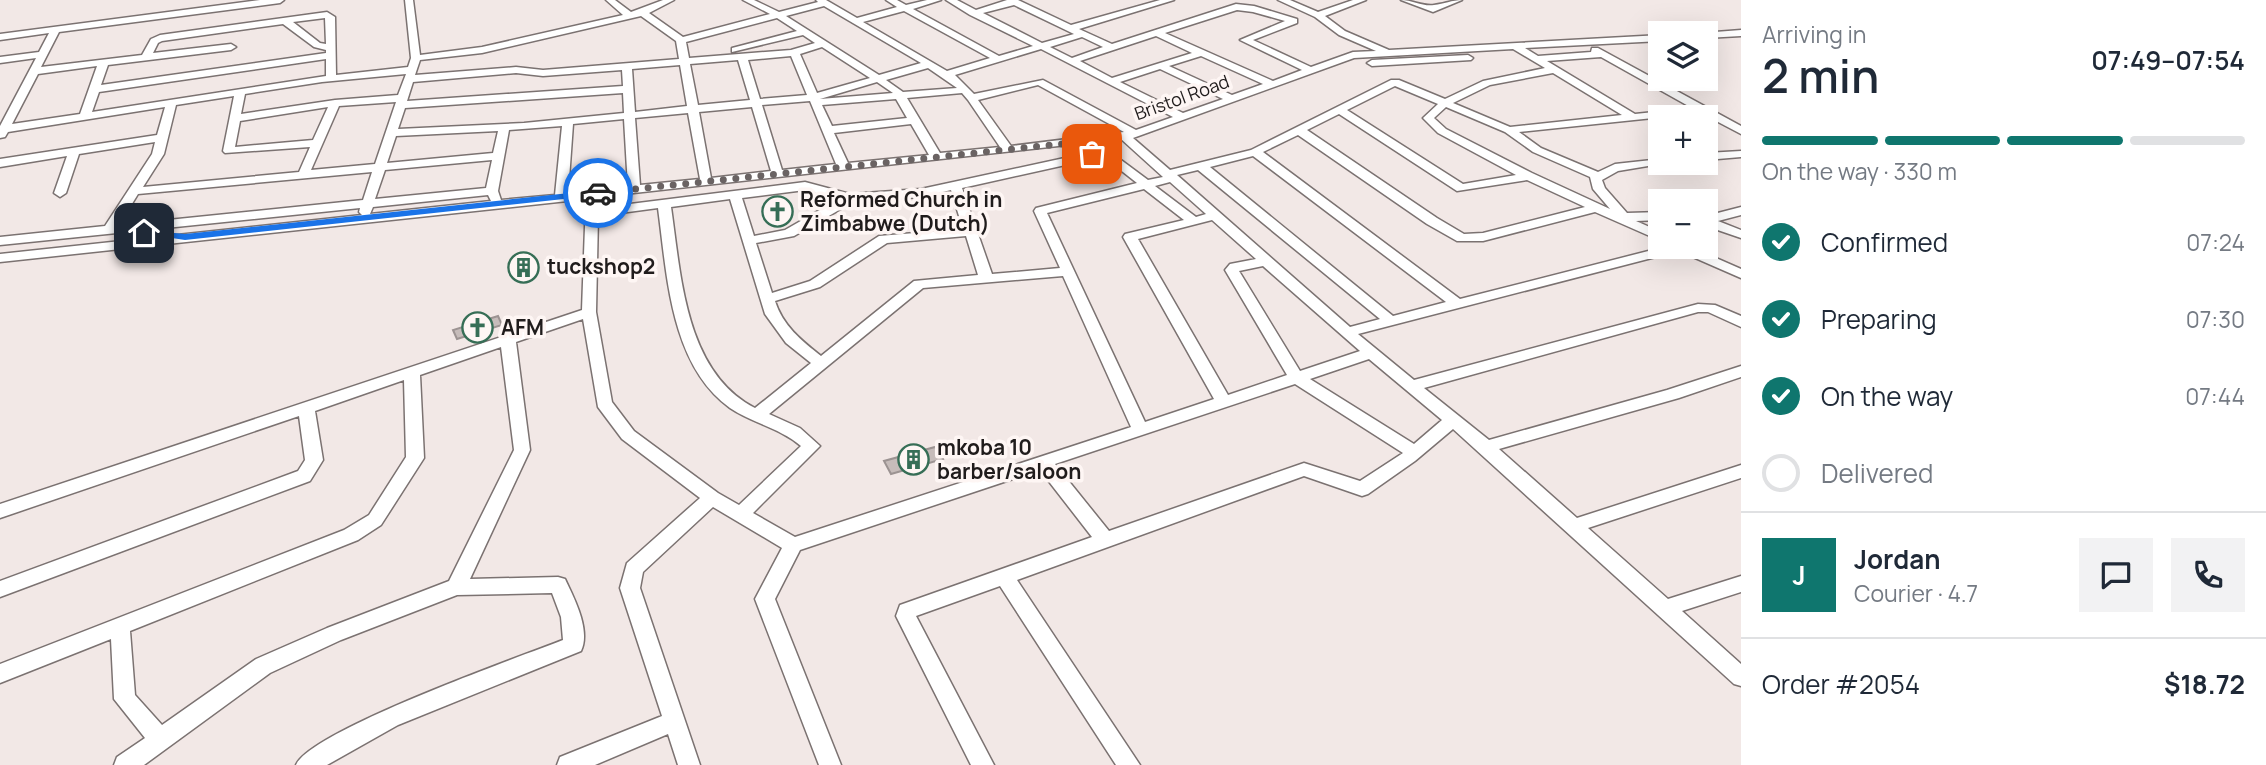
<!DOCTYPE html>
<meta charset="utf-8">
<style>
body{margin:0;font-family:Manrope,sans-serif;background:#f2f2f3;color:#1f2937;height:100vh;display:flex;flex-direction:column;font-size:26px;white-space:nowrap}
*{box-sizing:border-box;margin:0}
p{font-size:23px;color:#747a83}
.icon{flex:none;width:38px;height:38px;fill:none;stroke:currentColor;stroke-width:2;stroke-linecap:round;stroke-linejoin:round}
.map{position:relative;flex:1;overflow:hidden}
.sheet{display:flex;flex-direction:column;background:#fff;width:525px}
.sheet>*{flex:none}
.controls{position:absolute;left:1648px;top:21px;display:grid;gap:14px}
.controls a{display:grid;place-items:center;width:70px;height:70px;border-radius:0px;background:#fff;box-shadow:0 7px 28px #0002;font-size:35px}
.pin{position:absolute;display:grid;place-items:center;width:60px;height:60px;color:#fff;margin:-30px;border-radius:14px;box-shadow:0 4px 10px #0006}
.courier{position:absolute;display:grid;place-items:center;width:70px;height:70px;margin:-35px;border:5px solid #1a73e8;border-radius:50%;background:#fff;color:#222;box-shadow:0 2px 9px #0007}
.head em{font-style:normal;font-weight:600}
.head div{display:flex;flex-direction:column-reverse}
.head{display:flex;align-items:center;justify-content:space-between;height:119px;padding:0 21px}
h1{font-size:46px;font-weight:600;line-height:52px}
.bar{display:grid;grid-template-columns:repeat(4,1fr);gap:10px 7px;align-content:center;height:84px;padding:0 21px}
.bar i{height:9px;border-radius:5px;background:#e0e1e3}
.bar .active{background:#0f766e}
.bar p{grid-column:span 4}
.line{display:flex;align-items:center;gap:18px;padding:0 21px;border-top:2px solid #e0e1e3}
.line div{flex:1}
.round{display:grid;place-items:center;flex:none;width:74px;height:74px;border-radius:0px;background:#f2f2f3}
ol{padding:0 21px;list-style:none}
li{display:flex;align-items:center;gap:21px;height:77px}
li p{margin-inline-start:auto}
li .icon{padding:7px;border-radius:50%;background:#0f766e;color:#fff;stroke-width:4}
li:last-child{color:#747a83}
li i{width:38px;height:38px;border:4px solid #e0e1e3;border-radius:50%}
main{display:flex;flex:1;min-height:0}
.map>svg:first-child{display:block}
.building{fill:#c6bcba;stroke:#9c9392;stroke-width:2}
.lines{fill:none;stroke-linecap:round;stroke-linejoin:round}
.minor-casing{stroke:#7b7271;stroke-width:3}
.minor{fill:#fff;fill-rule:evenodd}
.route{fill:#1a73e8}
.done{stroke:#6a6363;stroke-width:7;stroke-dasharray:0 12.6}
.labels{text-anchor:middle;stroke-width:7;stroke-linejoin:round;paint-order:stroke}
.far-street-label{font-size:18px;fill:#201c1c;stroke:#fef6f4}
.poi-label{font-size:21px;font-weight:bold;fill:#201c1c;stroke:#fef6f4;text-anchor:start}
</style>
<main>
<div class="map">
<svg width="1741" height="765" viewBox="0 0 1741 765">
<rect width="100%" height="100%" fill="#f2e8e6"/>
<!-- building -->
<g class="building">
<polygon points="769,204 787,204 786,219 768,220"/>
<polygon points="498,316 502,325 457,339 453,330"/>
<polygon points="935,447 943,459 891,474 884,461"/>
</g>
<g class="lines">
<defs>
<g id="minor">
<path d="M260,0H284L280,3L59,32L41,67L142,55L151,39L160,35L327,12L335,17L336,75L408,67L411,58L405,0H413L420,55L482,47L623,15L606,0H615L631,12L663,0H674L649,13L683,37L770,14L743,0H754L779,12L818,2L816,0H826L857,18L897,7L886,0H897L906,5L927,0H941L913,9L999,56L1033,46L970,15L946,0H957L976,10L1007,0H1018L1071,25L1160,0H1174L1079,29L1112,44L1236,4L1254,6L1297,19V23L1253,40L1311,67L1353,52L1376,51L1339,35L1315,17L1278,0H1290L1318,12L1353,0H1366L1325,16L1345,31L1389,50L1661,35V41L1525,48L1538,56L1591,52L1592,48H1598L1741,126V134L1701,113L1519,132L1541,148L1598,172L1615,164L1661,159V163H1666L1618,171L1602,180L1605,188L1627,213L1661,212V220L1636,221L1661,232V241L1595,212L1483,241H1457L1427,224L1298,135L1263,152L1460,299L1664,247H1691L1741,269V278L1679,251L1358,334L1414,380L1698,304L1715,305L1741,316V327L1708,312H1698L1424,388L1489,440L1667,390L1741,366V377L1679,398L1499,449L1577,518L1741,465V478L1588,528L1668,599L1741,576V592L1682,611L1741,664V686L1734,684L1453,429L1415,461L1368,494L1362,496L1304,476L1017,580L1140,765H1116L1000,586L916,616L994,765H971L896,616L900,605L1092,537L1040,470L800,550L775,599L841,765H819L755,599L782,548L713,507L643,572L640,588L700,765H678L668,734L595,765H557L560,757L662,716L620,588L627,563L700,498L622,439L598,407L583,319L516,342L530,450L470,579L558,577L565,579C574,598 591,630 581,651L398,725L327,765H296C310,731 519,657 563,640L561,617L552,593L457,595L341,640L270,673L144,765H114L117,757L145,738L114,699L111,639L0,683V664L344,530L369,515L406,457L404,380L315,411L323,460L310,481L0,597V581L298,471L305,460L299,416L0,518V504L582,310L586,199L0,262V254L362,215L359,212L360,208L0,245V237L105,226L152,154L155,142L79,154L66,193L60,197L54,193L67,156L0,167V159L157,135L165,107L8,132L5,137L0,138V126L36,58L0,63V57L39,52L49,33L0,40V34ZM1014,5L1074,34L1042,43L983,13ZM824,6L921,63L879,75L786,16ZM1237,10L1253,12L1285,21L1240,40L1302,70L1273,81L1165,33ZM904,11L990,58L947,71L863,22ZM641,16L676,41L679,59L543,70L516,67L415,75L420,60L482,53ZM325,18L326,44L320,43L293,22ZM777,18L797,31L732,48V52L803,35L815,43L791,50L689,58L686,42ZM283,24L314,47L326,50V53L101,85L108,65L231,50L236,47L231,44L153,53L158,43L162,41ZM1156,36L1192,53L1112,78L1080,61ZM1082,37L1103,47L1072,58L1050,47ZM822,47L870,78L817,93L800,54ZM1041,49L1173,117L1136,130L1043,80L974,94L955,75ZM1513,49L1545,68L1483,81L1445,99L1399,80H1391L1251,150L1170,170L1133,138L1354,58ZM791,56L807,95L760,99L748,60ZM1201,56L1263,84L1232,95L1169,66ZM1601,57L1692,108L1635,114L1547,61ZM326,59V76L92,112L99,92ZM738,60L750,100L698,105L690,64ZM680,65L687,106L635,112L632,69ZM97,66L80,114L12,124L38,74ZM928,68L957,88L903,92L886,80ZM1160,69L1223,99L1183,113L1120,82ZM622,70L623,86L407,101L413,82L516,73L543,76ZM1553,73L1622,115L1510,127L1453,103L1490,85ZM406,74L398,95L335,100L241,114L245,94L322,82ZM877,82L893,93L820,99ZM1038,85L1124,132L1011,146L978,100ZM1395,86L1438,104L1423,118L1438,133L1516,175L1463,184L1347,110ZM623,93L624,113L524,123L398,129L405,108ZM962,93L968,100L1000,147L940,153L907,98ZM234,96L223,151L225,153L310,147L299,172L143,187L164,154L176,105ZM896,99L907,118L832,126L822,105ZM810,101L836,164L782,170L762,105ZM396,102L375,164L311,170L339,106ZM328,107L313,140L235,147L240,121ZM752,107L771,171L711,178L699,112ZM1446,107L1505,132L1533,152L1590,177L1593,189L1610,209L1532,173L1446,129L1434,118ZM688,113L700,179L640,185L635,118ZM1339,114L1457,191L1527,180L1585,207L1483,233L1464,234L1437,218L1307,130ZM624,119L628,187L568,193L573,124ZM911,124L929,155L848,163L834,133ZM562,126L555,195L501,200L498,191L509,130ZM498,131L493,153L387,163L396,136ZM1121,139L1163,177L1148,180L1117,157L1085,148L1079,151L1083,154L921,189L850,194L805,182L598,208V197ZM1253,156L1446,302L1393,316L1210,167ZM1097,158L1109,161L1137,183L1036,208L1034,211L1060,268L992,274L962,188ZM492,160L486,188L375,199L385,170ZM1198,170L1380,319L1350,327L1177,175ZM372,172L363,200L119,225L138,194ZM1170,182L1206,214L1196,217L1155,186ZM1144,189L1184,220L1125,234L1123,237L1214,399L1145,422L1047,213ZM805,190L839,199L785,230L754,236L742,198ZM951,190L963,229L879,236L810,281L772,293L756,243L794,236L853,202L921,197ZM488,195L491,201L370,214L373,207ZM730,199L765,314L786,343L811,363L755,408C685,372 681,276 671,207ZM658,208C667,274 670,365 730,408C752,423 780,428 801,446L739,505L718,493L634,431L612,402L596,312L598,216ZM1212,220L1256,259L1230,264L1225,270L1287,375L1228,395L1138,239ZM966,236L978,275L914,281L821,356C801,340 783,326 775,301L820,287L887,243ZM1263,266L1360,351L1300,371L1239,271ZM1063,276L1131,427L795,537L753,513L820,446L800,428L769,414L923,288ZM501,347L514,450L449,581L327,628L256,659L162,725L135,695L130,631L358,540L381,525L424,458L420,375ZM1369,359L1442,420L1414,444L1310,379ZM1295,384L1403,453L1360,481L1304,463L1109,531L1055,464Z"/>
<path d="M1401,0C1412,0 1424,7 1434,5C1444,4 1452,0 1462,0L1433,12Z"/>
<polygon points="1741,30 1741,36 1706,38 1706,33 1702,33"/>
<polygon points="1468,55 1473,58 1471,60 1372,66 1367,63 1372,60"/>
<polygon points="1741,151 1741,157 1706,160 1706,153"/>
<polygon points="1741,207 1741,215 1718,221 1741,230 1741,238 1706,226 1706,216"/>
</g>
</defs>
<!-- minor casing -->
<use href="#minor" class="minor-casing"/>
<!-- minor -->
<use href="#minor" class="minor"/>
</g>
<!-- route -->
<polygon class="route" points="598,190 601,191 601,195 185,240 139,233 144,230 185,234"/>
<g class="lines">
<!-- done -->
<polyline class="done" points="598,193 1070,143 1092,154"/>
</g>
<!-- icons -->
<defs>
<symbol id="church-ring" viewBox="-11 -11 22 22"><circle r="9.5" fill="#fef6f4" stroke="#366e56" stroke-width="1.5"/><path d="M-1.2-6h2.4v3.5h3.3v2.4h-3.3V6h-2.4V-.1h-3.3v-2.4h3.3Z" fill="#366e56"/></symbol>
<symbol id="building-ring" viewBox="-11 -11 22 22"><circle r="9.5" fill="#fef6f4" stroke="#366e56" stroke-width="1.5"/><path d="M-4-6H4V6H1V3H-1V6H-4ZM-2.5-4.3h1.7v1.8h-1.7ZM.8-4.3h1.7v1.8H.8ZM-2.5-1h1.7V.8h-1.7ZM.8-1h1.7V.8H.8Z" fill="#366e56"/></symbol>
</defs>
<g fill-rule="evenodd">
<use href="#church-ring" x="760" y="194" width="35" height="35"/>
<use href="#building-ring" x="506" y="250" width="35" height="35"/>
<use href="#church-ring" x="460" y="310" width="35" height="35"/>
<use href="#building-ring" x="896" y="442" width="35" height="35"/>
</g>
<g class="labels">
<!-- far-street labels -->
<g class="far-street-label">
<text transform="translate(1182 98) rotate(-20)" y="6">Bristol Road</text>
</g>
<!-- poi labels -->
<g class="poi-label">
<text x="800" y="207">Reformed Church in<tspan x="800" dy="24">Zimbabwe (Dutch)</tspan></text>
<text x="547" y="274">tuckshop2</text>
<text x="501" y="335">AFM</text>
<text x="937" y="455">mkoba 10<tspan x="937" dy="24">barber/saloon</tspan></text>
</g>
</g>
</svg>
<div class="controls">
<a><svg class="icon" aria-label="layers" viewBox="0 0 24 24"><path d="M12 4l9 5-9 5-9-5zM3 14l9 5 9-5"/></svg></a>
<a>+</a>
<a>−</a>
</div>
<div class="pin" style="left:1092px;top:154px;background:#ea580c"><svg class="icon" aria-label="bag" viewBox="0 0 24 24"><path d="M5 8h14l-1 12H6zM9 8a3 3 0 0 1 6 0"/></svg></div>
<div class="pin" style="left:144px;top:233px;background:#1f2937"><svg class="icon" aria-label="home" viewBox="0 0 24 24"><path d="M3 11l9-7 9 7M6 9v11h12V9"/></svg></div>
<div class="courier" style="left:598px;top:193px"><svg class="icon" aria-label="car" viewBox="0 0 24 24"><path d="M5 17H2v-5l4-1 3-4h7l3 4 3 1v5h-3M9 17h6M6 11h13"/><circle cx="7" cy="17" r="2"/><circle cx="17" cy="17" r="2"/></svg></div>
</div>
<section class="sheet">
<div class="head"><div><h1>2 min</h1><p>Arriving in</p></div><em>07:49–07:54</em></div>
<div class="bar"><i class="active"></i><i class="active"></i><i class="active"></i><i></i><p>On the way · 330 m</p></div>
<ol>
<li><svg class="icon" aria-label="check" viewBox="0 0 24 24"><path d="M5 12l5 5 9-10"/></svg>Confirmed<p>07:24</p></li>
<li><svg class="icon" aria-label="check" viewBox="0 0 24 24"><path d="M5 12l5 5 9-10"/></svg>Preparing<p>07:30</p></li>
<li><svg class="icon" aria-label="check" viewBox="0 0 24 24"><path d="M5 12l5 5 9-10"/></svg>On the way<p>07:44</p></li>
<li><i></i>Delivered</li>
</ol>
<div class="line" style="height:126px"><b class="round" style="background:#0f766e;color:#fff">J</b><div><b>Jordan</b><p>Courier · 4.7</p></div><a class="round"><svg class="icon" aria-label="chat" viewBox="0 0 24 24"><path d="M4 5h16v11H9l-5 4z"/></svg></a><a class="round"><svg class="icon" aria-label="phone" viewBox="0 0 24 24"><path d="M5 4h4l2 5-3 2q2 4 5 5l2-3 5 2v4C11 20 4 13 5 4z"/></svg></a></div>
<div class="line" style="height:91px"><div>Order #2054</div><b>$18.72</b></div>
</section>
</main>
